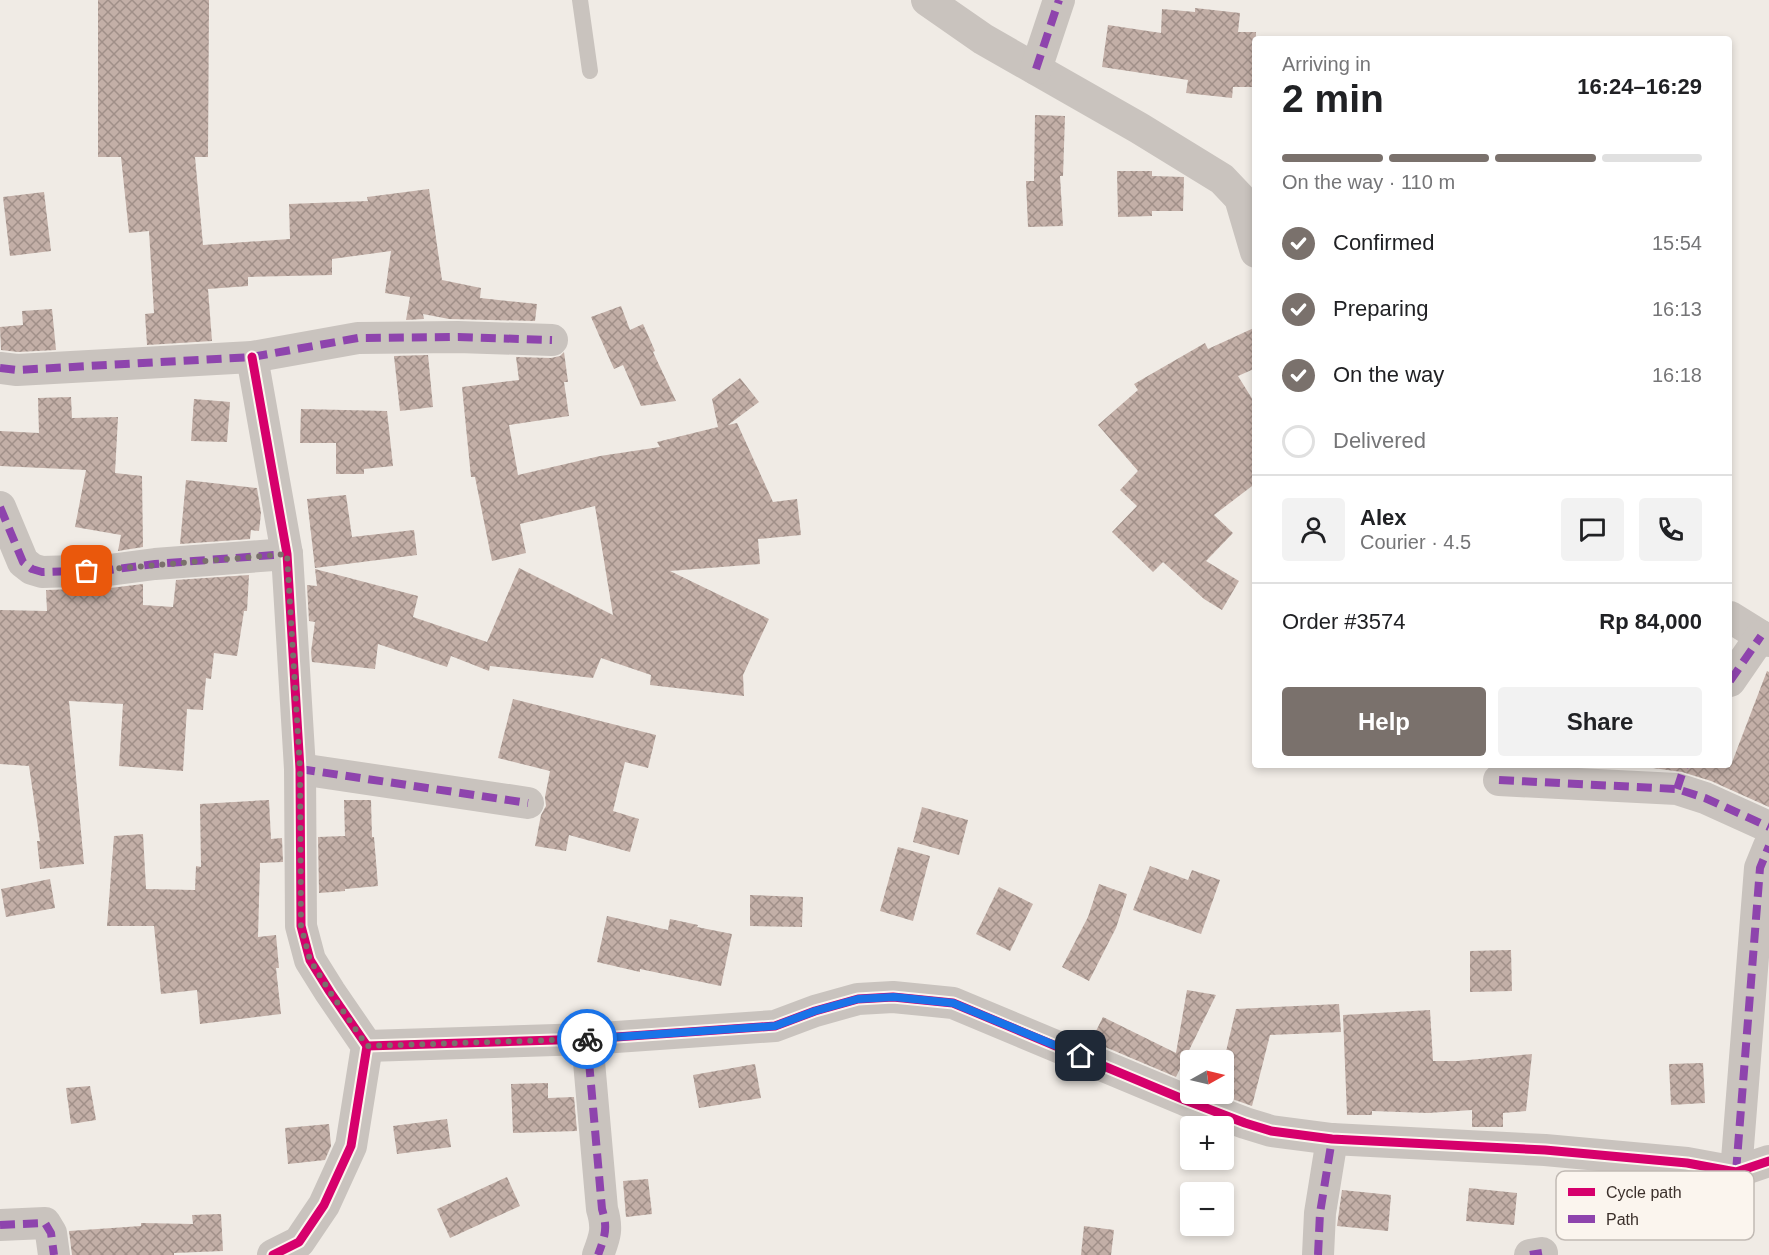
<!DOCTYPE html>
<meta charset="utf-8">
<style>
body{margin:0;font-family:Arial,sans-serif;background:#f2f2f2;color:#202124;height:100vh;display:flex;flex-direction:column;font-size:22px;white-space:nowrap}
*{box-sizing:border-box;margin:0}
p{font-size:20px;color:#757577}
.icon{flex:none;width:33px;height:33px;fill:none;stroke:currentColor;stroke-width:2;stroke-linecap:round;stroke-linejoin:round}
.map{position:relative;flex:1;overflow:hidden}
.details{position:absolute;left:1252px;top:36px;width:480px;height:732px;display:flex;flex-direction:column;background:#fff;border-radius:6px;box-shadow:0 3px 9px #0003}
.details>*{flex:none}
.needle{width:39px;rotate:82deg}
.buttons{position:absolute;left:1180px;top:1050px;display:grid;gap:12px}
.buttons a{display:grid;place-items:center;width:54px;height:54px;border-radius:6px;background:#fff;box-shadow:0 3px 9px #0003;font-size:30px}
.pin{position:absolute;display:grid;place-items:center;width:51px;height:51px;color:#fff;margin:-26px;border-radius:12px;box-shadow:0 3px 9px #0006}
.courier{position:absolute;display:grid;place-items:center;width:60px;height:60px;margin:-30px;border:4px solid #1a73e8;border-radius:50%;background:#fff;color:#222;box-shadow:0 2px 8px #0007}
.overview em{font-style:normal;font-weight:700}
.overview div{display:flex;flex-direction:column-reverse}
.overview{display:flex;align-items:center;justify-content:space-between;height:102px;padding:0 30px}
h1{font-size:39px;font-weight:700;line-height:45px}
.bar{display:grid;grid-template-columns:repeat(4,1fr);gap:9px 6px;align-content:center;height:72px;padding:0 30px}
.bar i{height:8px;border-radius:4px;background:#e0e0e0}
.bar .current{background:#7a716c}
.bar p{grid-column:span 4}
.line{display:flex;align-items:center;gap:15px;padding:0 30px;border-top:2px solid #e0e0e0}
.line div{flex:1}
.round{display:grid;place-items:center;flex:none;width:63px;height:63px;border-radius:6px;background:#f2f2f2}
ol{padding:0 30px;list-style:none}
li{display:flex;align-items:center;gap:18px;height:66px}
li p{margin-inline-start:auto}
li .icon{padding:6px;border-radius:50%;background:#7a716c;color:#fff;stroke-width:4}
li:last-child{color:#757577}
li i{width:33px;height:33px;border:3px solid #e0e0e0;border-radius:50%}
.primary-button{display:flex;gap:12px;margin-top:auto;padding:12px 30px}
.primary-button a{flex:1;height:69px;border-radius:6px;background:#7a716c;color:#fff;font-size:24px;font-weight:700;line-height:69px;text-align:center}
.primary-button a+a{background:#f2f2f2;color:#202124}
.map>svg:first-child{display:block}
.building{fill:url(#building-cross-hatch)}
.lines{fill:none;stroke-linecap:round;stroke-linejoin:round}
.lane{stroke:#c9c3be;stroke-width:16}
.street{stroke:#c9c3be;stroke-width:32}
.quiet{stroke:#8e44ad;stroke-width:8;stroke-dasharray:15 8;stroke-linecap:butt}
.cycleway-casing{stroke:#fbf5ee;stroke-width:13}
.cycleway{stroke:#d6006c;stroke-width:9}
.done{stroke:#7a716c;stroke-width:6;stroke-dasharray:0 10.8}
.route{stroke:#1a73e8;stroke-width:8}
.key{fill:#fbf5ee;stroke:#c1bab4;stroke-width:1.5}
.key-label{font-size:16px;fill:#3b302b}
</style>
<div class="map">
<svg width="1769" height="1255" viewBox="0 0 1769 1255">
<defs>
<pattern id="building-cross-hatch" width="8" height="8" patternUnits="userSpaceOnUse" patternTransform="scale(1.5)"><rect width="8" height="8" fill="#c3afa7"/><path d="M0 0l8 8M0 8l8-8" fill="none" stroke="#a08f88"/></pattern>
</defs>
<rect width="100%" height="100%" fill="#f0ebe5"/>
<!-- building -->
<g class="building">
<polygon points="98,0 209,0 208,157 195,157 203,245 290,239 289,204 368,201 367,197 429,189 442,280 481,288 480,298 537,304 535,321 449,319 423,314 424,319 406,320 410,297 385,293 391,251 332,259 332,275 248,277 248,286 208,289 212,341 147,345 145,314 154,313 149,231 129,233 121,157 98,157"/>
<polygon points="1195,8 1240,13 1238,32 1256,32 1256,87 1233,87 1232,98 1186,93 1188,80 1102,67 1108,25 1161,33 1162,9 1195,12"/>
<polygon points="1035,115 1065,116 1063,176 1060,176 1063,226 1028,227 1026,181 1034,181"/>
<polygon points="1117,171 1152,171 1152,176 1184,177 1183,211 1152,211 1152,216 1118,217"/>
<polygon points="44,192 51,251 10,256 3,197"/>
<polygon points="621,306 630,330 643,324 655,351 653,352 676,401 641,406 623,365 614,369 591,317"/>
<polygon points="52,309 56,350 18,352 1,350 0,327 23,325 22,311"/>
<polygon points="1256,327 1256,368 1238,376 1256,405 1256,483 1214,515 1233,533 1206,561 1239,581 1222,610 1204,599 1163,562 1153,572 1112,532 1137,506 1120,490 1138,471 1098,425 1138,390 1134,384 1205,343 1208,349"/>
<polygon points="564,352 568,382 564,382 569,416 509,425 518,475 600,456 660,447 657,442 718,427 712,399 740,378 759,402 728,425 737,423 773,502 797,499 801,535 758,539 760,564 670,571 769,619 743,675 744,696 650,685 651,675 601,658 593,678 490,666 489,671 451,656 447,667 378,644 375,669 312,662 311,652 315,622 309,621 307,585 317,586 315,569 418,596 413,617 487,642 519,568 613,615 595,506 520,524 526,553 492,561 475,477 471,477 462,387 519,380 516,357 551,358 560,356"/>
<polygon points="428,355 433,407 400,411 394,356"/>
<polygon points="71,397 72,418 118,417 115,473 142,476 143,547 118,551 121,535 75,527 86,470 0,466 0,431 39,433 38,398"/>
<polygon points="194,399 230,402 227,442 191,441"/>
<polygon points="301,409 387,411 393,466 364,469 364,474 336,474 336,443 300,443"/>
<polygon points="186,480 257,488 261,513 259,531 251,530 250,539 180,544"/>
<polygon points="346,495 352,537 414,530 417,555 315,568 307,499"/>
<polygon points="249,575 247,611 244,611 237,656 214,653 211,679 206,678 203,710 187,709 183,771 119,766 123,704 69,701 84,864 40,869 37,841 40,841 29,766 0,764 0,610 47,611 46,590 110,588 143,584 143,605 173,607 176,580"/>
<polygon points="1767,671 1769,672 1769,807 1711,781 1682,772 1653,768 1653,765 1731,765"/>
<polygon points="513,699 656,735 648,768 625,762 613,811 639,819 630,852 569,835 566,851 535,846 541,815 546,806 545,797 550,771 498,758"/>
<polygon points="269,800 271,839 282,838 283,862 260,863 258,937 276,935 279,968 276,968 281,1014 200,1024 197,990 161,994 154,926 107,926 114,836 143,834 146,889 195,890 196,866 201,867 200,804"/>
<polygon points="344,800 371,800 372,837 374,837 378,886 345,889 345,891 319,893 318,837 345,836"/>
<polygon points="922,807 968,820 959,855 913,842"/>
<polygon points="898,847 930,856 913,921 880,911"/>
<polygon points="1150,866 1188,880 1192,870 1220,880 1201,934 1133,910"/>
<polygon points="50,879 55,908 6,917 1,889"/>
<polygon points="1099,884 1127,894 1116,928 1089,981 1062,967 1088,917"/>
<polygon points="999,887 1033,904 1010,951 976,934"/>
<polygon points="750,895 803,897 802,927 750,926"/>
<polygon points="607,916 668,930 670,919 698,925 697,927 732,934 721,986 640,969 640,972 597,962"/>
<polygon points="1511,950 1512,991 1470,992 1470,951"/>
<polygon points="1187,990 1216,995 1176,1077 1091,1041 1103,1017 1176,1053"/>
<polygon points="1339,1004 1341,1032 1270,1035 1252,1106 1218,1094 1224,1094 1224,1060 1236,1009"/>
<polygon points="1430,1010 1433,1061 1458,1061 1532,1054 1526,1111 1503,1113 1503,1127 1472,1127 1472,1110 1428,1113 1372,1111 1372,1115 1347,1115 1343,1015"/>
<polygon points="1703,1063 1705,1103 1671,1105 1669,1064"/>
<polygon points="755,1064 761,1098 699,1108 693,1075"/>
<polygon points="548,1083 548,1098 574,1097 577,1131 513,1133 511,1084"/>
<polygon points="90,1086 96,1120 71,1124 66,1088"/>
<polygon points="447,1119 451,1147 397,1154 393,1126"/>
<polygon points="329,1124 331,1146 325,1160 288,1164 285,1128"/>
<polygon points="507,1177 520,1206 450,1238 437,1209"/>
<polygon points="648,1179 652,1214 626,1217 623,1181"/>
<polygon points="1469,1188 1517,1193 1514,1225 1466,1221"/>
<polygon points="1342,1190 1391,1195 1388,1231 1337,1226"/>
<polygon points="221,1214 223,1251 174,1253 174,1255 72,1255 69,1231 141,1226 141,1223 193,1224 192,1215"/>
<polygon points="1084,1226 1114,1230 1111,1255 1081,1255"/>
</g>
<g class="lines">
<!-- lane -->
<polyline class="lane" points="580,0 590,71"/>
<!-- street -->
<g class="street">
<polyline points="927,0 983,39 1139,128 1222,179 1240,198 1256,252"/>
<polyline points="1036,69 1059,0"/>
<polyline points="252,357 287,554 300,769 301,926 310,960 330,992 367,1046 351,1146 324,1205 299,1242 273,1255"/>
<polyline points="0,368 17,370 252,357 358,338 458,337 552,340"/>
<polyline points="0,507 23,562 32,569 42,572 109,570 155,564 287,554"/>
<polyline points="1730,617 1769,641"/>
<polyline points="1730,681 1761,636"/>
<polyline points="300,769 528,803"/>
<polyline points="1499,780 1677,789 1705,798 1769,827"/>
<path d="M587,1039L602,1209C608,1229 605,1236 598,1255"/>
<polyline points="367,1046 587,1039 775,1026 815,1011 858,999 893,997 953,1003 1185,1100 1245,1123 1271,1131 1332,1139 1545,1150 1687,1163 1736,1172 1769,1161"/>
<polyline points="1736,1172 1760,868 1769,846"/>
<polyline points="0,1225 45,1223 51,1233 54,1255"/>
<polyline points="1318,1255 1320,1213 1332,1139"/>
<polyline points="1530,1255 1542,1253"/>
</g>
<!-- quiet -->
<g class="quiet">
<polyline points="1036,69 1059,0"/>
<polyline points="0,368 17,370 252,357 358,338 458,337 552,340"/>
<polyline points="0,507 23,562 32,569 42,572 109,570 155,564 287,554"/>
<polyline points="1730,681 1761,636"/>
<polyline points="300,769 528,803"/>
<polyline points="1499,780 1677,789 1705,798 1769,827"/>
<polyline points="1677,789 1685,765"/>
<path d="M587,1039L602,1209C608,1229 605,1236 598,1255"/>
<polyline points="1736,1172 1760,868 1769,846"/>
<polyline points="0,1225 45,1223 51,1233 54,1255"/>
<polyline points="1318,1255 1320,1213 1332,1139"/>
<polyline points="1530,1255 1542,1253"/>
</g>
<defs>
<g id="cycleway">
<polyline points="252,357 287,554 300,769 301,926 310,960 330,992 367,1046 351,1146 324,1205 299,1242 273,1255"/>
<polyline points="367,1046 587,1039 775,1026 815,1011 858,999 893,997 953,1003 1185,1100 1245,1123 1271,1131 1332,1139 1545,1150 1687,1163 1736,1172 1769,1161"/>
</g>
</defs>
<!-- cycleway casing -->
<use href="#cycleway" class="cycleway-casing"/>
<!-- cycleway -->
<use href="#cycleway" class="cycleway"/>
</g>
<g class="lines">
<!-- done -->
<polyline class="done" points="87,571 287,554 300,769 301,926 310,960 330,992 367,1046 587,1039"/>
<!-- route -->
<polyline class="route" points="587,1039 775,1026 815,1011 858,999 894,997 953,1003 1081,1056"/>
</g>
<!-- legend -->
<rect x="1556" y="1171" width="198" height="69" rx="9" class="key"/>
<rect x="1568" y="1188" width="27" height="8" fill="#d6006c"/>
<rect x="1568" y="1215" width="27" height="8" fill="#8e44ad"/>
<g class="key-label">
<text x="1606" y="1198">Cycle path</text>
<text x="1606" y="1225">Path</text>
</g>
</svg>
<div class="buttons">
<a><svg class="needle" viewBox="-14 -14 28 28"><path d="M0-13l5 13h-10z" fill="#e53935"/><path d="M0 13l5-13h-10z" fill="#757577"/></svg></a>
<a>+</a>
<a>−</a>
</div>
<div class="pin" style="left:87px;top:571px;background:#ea580c"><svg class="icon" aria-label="bag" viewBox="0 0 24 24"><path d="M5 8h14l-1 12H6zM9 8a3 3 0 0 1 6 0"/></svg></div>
<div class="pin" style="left:1081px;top:1056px;background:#1f2937"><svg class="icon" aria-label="home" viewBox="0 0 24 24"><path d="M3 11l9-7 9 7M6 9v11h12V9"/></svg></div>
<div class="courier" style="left:587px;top:1039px"><svg class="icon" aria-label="bike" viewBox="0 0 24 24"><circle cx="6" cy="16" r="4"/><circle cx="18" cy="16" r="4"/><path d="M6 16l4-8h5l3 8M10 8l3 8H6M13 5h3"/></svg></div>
<section class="details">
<div class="overview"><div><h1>2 min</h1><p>Arriving in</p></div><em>16:24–16:29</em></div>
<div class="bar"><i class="current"></i><i class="current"></i><i class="current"></i><i></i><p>On the way · 110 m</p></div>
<ol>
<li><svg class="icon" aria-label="check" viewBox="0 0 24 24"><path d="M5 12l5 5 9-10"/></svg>Confirmed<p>15:54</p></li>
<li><svg class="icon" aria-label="check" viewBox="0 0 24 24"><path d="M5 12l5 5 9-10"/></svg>Preparing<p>16:13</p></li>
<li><svg class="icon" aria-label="check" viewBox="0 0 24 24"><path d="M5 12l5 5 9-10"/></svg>On the way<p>16:18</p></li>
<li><i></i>Delivered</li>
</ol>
<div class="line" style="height:108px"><a class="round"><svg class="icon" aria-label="person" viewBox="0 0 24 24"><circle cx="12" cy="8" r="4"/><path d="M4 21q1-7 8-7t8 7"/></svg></a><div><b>Alex</b><p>Courier · 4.5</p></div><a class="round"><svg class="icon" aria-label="chat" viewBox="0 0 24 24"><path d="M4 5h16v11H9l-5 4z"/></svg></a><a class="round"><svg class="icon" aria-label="phone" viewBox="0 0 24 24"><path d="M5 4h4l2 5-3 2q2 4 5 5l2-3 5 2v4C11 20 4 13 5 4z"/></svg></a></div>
<div class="line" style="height:78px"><div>Order #3574</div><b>Rp 84,000</b></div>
<div class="primary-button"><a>Help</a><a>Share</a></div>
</section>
</div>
